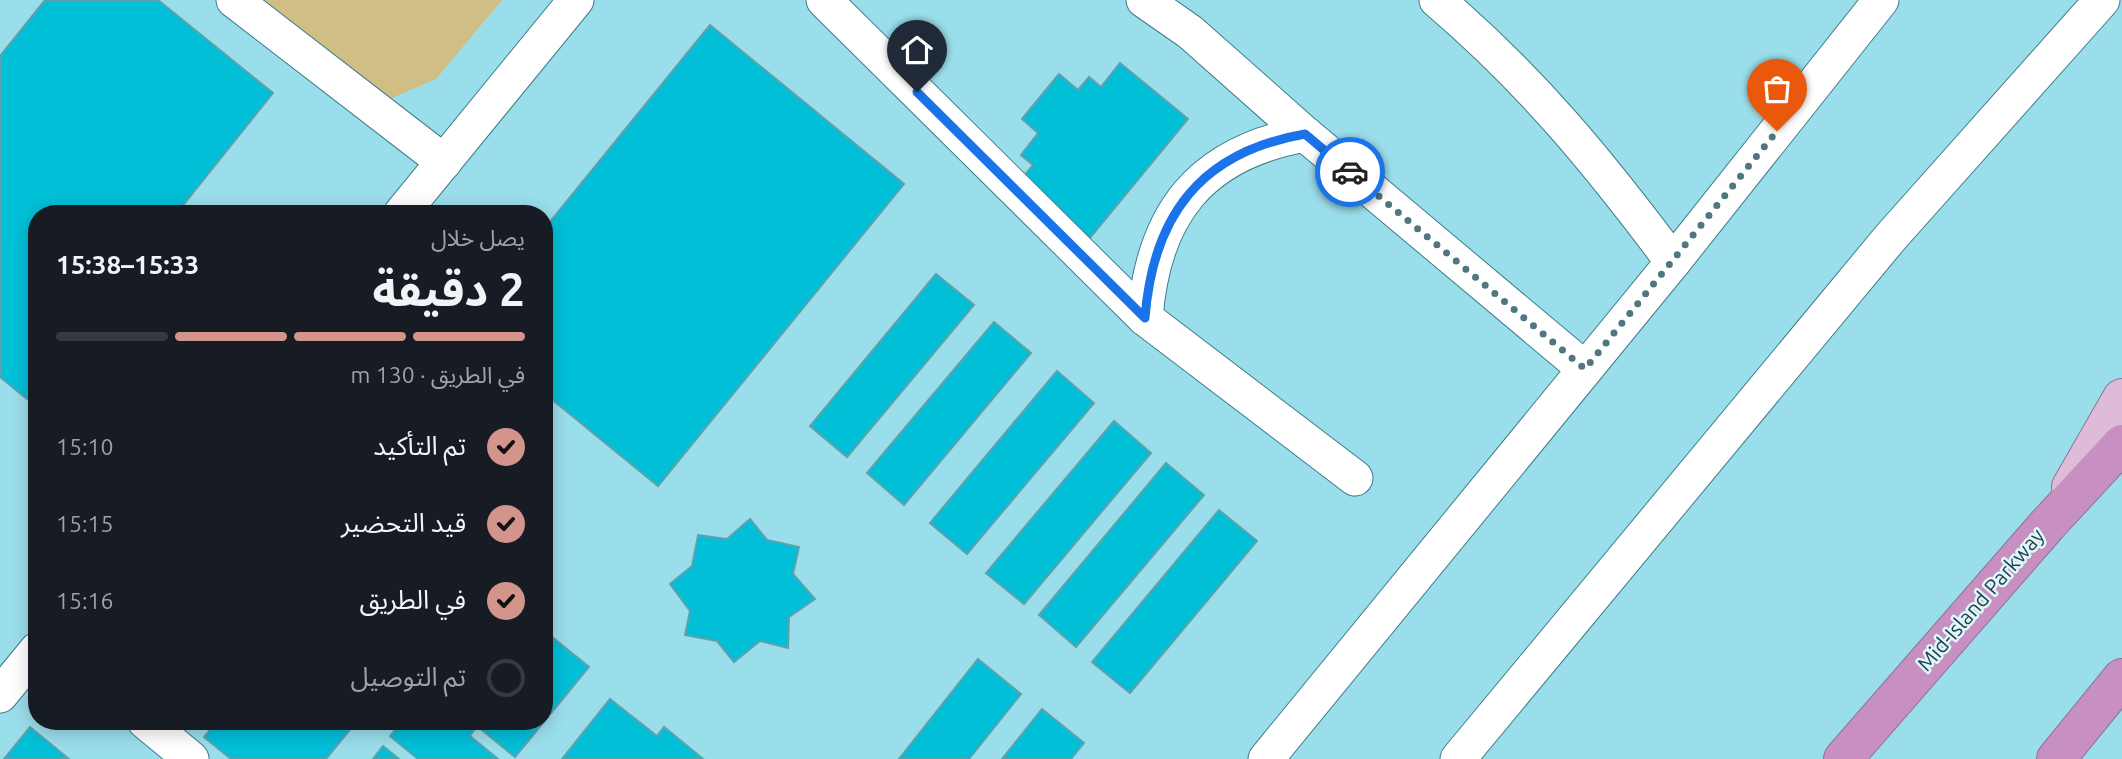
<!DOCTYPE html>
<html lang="ar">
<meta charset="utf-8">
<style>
body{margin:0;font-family:Ubuntu,"Noto Sans Arabic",sans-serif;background:#20242c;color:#f1f3f6;direction:rtl;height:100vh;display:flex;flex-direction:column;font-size:26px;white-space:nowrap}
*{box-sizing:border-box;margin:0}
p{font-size:23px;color:#9ea1a6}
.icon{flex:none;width:38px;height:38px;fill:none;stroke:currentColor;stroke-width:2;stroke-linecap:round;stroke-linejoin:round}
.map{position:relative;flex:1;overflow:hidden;direction:ltr}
.panel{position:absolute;left:28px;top:205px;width:525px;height:525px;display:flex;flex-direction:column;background:#171b24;border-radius:28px;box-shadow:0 4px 18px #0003;direction:rtl}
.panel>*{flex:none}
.pin{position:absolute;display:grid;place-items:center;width:60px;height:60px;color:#fff;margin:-72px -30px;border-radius:50% 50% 50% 0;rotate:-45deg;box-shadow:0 0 7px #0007}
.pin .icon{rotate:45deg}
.courier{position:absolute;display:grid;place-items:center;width:70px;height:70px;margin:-35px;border:5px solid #1a73e8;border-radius:50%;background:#fff;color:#222;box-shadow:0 2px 9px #0007}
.summary em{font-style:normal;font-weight:700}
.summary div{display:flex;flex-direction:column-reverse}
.summary{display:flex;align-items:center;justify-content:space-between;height:119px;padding:0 28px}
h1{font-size:46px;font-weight:700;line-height:52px}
.bar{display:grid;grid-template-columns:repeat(4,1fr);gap:10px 7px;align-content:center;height:84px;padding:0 28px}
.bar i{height:9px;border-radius:5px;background:#363941}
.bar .on{background:#d3948b}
.bar p{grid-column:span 4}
ol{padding:0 28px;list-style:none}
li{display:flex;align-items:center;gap:21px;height:77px}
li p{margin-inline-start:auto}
li .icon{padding:7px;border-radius:50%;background:#d3948b;color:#111;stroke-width:4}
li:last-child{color:#9ea1a6}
li i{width:38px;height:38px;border:4px solid #363941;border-radius:50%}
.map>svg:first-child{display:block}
.green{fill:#d1be85}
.building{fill:#02bfd8;stroke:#5fa0ad;stroke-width:2}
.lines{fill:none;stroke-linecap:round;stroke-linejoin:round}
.minor-casing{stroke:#3d7e8b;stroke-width:37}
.major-casing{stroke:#8f7495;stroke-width:40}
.highway-casing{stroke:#8f7495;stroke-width:40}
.minor{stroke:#fff;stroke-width:35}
.major{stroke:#debcd9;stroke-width:38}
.highway{stroke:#c890c0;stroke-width:38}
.done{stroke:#4e777f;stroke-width:7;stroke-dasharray:0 12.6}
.route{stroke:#1a73e8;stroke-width:9}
.labels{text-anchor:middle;stroke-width:5;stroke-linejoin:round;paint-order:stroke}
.street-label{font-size:21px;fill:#243f45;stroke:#def7fc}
</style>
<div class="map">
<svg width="2122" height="759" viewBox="0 0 2122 759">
<rect width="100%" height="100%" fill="#9bdeeb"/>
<!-- green -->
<polygon class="green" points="231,0 502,0 436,79 392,98 339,86"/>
<!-- building -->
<g class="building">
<polygon points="45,0 158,0 273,93 176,214 37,214 37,386 27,399 0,377 0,56"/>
<polygon points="710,25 904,184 658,486 544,393 544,229"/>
<polygon points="1120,63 1188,119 1089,239 1019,182 1033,165 1021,155 1038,133 1022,119 1059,74 1078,90 1089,77 1101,87"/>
<polygon points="936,274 974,305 847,457 810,426"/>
<polygon points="994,322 1031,353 904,505 867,473"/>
<polygon points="1057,371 1094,403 967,554 930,523"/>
<polygon points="1114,421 1151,453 1024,604 986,573"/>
<polygon points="1166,463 1204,495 1076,647 1039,615"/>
<polygon points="1219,510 1257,541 1130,693 1092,662"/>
<polygon points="750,519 767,540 799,547 793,574 815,599 789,617 788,648 760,641 734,662 717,641 685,635 690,611 670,584 692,566 698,535 727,539"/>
<polygon points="551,636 589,667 515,757 477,726 470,736 498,759 418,759 390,736 402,721 452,721 457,725 460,721 544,721 544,644"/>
<polygon points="978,659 1021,694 969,759 899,759"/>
<polygon points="610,699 657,736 664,727 702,758 562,759"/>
<polygon points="1042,709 1084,743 1071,759 1002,759"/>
<polygon points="217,721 357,721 326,759 231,759 204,737"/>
<polygon points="30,727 69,759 4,759"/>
<polygon points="383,746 399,759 373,759"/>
</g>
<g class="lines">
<defs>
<g id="minor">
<polyline points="234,0 444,162"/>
<polyline points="824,0 1145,318 1355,478"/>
<polyline points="1144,0 1190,32 1305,134 1585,369"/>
<path d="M1437,0C1532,81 1599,163 1673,262"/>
<polyline points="401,214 576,0"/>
<path d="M1145,318C1153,214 1200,153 1305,134"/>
<polyline points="0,695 37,650"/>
<polyline points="145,721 191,759"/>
<polyline points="1266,759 1673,262 1881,0"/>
<polyline points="1458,759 1890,238 2102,0"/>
</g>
<polyline id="major" points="2071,487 2122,398"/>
<g id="highway">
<polyline points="1843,759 2048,524 2122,444"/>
<polyline points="2056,759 2122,678"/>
</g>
</defs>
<!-- minor casing -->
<use href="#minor" class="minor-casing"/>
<!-- major casing -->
<use href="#major" class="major-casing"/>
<!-- highway casing -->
<use href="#highway" class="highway-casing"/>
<!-- minor -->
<use href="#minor" class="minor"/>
<!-- major -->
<use href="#major" class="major"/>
<!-- highway -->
<use href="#highway" class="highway"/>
</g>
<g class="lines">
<!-- done -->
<polyline class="done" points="1350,172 1585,369 1777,131"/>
<!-- route -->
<path class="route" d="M917,92L1145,318C1153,215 1201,152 1305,134L1350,172"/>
</g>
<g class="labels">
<!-- street labels -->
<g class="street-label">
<text transform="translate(1981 600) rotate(-49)" y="7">Mid-Island Parkway</text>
</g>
</g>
</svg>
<div class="pin" style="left:1777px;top:131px;background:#ea580c"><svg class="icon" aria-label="bag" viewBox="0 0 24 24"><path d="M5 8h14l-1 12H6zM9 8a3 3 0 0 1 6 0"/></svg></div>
<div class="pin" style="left:917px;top:92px;background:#1f2937"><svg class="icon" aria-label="home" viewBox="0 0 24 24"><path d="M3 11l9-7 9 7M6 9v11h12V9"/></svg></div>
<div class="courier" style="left:1350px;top:172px"><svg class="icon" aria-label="car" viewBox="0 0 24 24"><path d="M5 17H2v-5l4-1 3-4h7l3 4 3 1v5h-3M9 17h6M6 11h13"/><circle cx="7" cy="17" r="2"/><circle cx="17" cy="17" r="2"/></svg></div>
<section class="panel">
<div class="summary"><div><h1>2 دقيقة</h1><p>يصل خلال</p></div><em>15:33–15:38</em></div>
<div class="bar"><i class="on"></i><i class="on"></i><i class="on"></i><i></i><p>في الطريق · 130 m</p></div>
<ol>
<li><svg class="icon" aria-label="check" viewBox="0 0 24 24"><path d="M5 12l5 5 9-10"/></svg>تم التأكيد<p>15:10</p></li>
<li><svg class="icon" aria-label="check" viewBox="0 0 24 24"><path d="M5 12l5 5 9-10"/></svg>قيد التحضير<p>15:15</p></li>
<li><svg class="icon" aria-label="check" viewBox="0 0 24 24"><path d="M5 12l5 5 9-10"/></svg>في الطريق<p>15:16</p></li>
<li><i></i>تم التوصيل</li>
</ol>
</section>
</div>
